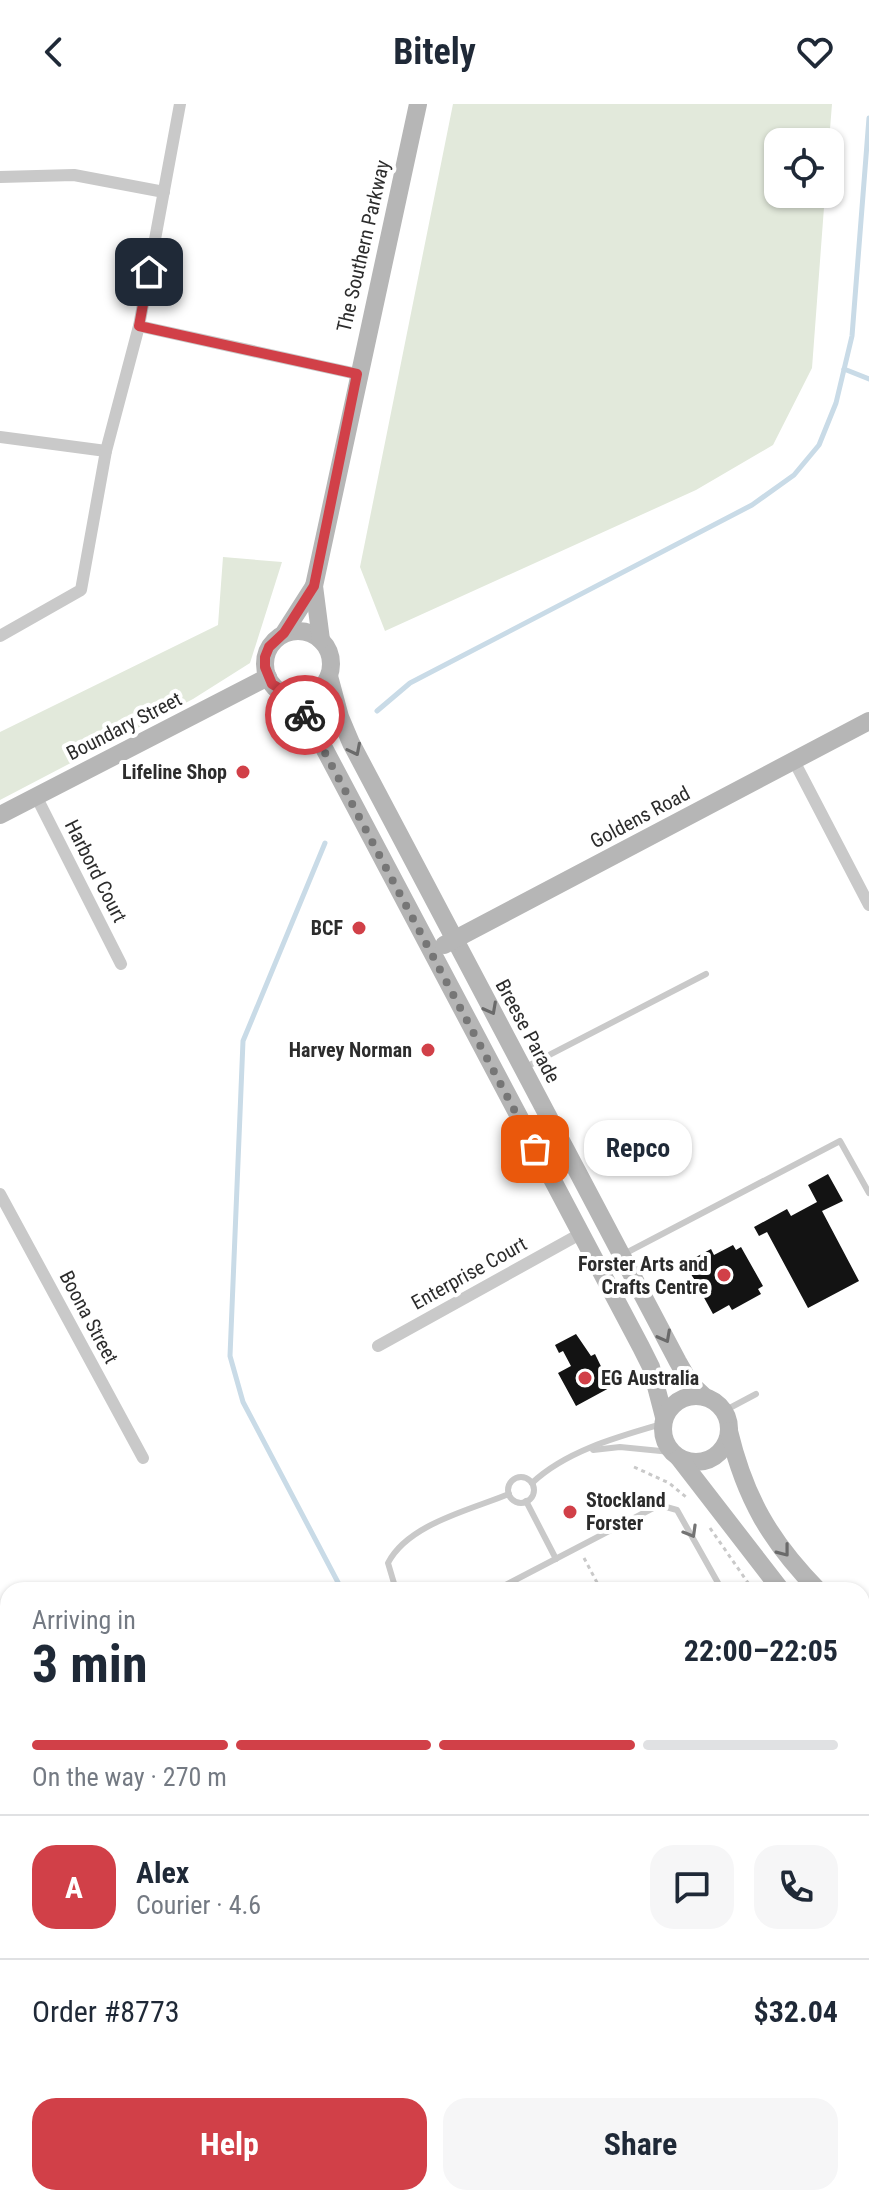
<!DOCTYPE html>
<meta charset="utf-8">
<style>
body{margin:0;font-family:"Roboto Condensed",sans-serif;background:#f6f6f7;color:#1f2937;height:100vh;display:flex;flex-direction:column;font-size:30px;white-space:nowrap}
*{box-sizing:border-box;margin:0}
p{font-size:26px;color:#747a83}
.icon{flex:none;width:44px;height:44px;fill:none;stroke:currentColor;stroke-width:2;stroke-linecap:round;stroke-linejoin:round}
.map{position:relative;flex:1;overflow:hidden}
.drawer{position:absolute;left:0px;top:1478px;width:870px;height:624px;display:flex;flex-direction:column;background:#fff;border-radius:24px 24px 0 0;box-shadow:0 2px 6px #0004}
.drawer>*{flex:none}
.buttons{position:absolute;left:764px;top:24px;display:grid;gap:16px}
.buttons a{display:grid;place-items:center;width:80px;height:80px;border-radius:16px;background:#fff;box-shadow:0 2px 6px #0004;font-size:40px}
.pin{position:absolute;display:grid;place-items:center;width:68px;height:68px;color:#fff;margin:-34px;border-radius:16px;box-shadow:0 4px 12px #0006}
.courier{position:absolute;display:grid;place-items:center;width:80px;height:80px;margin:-40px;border:6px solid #d14048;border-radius:50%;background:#fff;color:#222;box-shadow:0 2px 10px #0007}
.bubble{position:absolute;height:56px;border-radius:24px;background:#fff;box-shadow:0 2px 6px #0004;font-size:26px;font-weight:700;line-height:56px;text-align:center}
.headline em{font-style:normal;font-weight:700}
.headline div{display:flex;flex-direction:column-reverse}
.headline{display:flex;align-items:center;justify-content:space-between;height:136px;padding:0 32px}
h1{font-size:52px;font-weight:700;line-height:60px}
.bar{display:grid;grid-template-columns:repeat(4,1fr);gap:12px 8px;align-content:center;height:96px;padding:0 32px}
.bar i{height:10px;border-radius:6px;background:#e0e1e3}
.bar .on{background:#d14048}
.bar p{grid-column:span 4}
.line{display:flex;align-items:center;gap:20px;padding:0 32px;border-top:2px solid #e0e1e3}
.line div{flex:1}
.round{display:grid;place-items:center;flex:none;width:84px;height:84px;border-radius:24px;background:#f6f6f7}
.cta{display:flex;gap:16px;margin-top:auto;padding:16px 32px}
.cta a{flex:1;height:92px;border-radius:24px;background:#d14048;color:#fff;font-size:32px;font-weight:700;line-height:92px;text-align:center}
.cta a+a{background:#f6f6f7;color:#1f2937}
header{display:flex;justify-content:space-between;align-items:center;height:104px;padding:0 32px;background:#fff;font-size:36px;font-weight:700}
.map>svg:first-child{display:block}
.green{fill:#e2e9db}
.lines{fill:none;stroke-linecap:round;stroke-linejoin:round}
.stream{stroke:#c9dbe7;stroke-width:5}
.building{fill:#131313}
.path{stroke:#c9c9c9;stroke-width:3;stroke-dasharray:4 4;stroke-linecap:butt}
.lane{stroke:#c9c9c9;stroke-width:6}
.street{stroke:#c9c9c9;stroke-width:12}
.secondary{stroke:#b6b6b6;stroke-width:18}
.oneway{stroke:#6a6a6a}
.oneway2{stroke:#737373}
.done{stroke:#767676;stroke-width:8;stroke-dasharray:0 14.4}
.route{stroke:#d14048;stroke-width:10}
.poi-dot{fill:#d14048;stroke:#fff;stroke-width:3}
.labels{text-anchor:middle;stroke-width:8;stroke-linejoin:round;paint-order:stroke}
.street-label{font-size:20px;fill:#2c2c2c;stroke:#fff}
.poi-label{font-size:20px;font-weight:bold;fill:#2c2c2c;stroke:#fff;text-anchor:end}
</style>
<header><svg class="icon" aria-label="back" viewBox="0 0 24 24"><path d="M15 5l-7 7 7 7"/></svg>Bitely<svg class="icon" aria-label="heart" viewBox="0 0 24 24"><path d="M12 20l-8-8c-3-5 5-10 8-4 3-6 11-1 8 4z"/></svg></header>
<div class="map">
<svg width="869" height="2102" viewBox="0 0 869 2102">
<rect width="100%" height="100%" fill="#fff"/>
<!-- green -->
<g class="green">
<polygon points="453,0 832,0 829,38 778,38 778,90 825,90 812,264 773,341 696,386 385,527 360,463"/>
<polygon points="223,453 282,458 250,559 193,595 0,696 0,628 218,521"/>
</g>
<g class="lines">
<!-- stream -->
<g class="stream">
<polyline points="844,265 869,275"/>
<polyline points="377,607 410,579 752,401 794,371 819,341 836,299 852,232 869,14"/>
<polyline points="325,739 243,937 230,1252 243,1298 342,1486"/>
<polyline points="663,2094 667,2102"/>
</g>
</g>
<!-- building -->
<g class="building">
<polygon points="828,1070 843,1097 822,1107 859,1177 808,1204 767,1128 759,1132 754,1123 787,1105 791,1112 817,1098 808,1081"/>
<polygon points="733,1141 736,1146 741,1143 763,1182 758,1185 761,1190 732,1206 729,1201 713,1210 685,1159 711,1145 714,1151"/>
<polygon points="576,1230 591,1252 595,1250 611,1283 576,1302 558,1269 571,1262 563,1247 559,1249 555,1241"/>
<polygon points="869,1781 869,2102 780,2102 778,2098 771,2102 732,2102 728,2094 862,2094 862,1785"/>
</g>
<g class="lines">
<!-- path -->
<g class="path">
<polyline points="634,1363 669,1379 686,1393"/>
<polyline points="710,1424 753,1486"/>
<polyline points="584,1454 601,1486"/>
</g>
<!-- lane -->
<g class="lane">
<polyline points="524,964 706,870"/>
<polyline points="624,1150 840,1037 869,1089"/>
<polyline points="724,1307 756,1290"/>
<polyline points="593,1346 620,1343 671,1348"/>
<circle cx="521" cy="1386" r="13"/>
<path d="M532,1379C566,1347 617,1333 662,1320"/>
<polyline points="526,1397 556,1455"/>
<path d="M396,1486L388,1459C408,1420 470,1406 509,1390"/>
<polyline points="496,1486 659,1401 677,1406 722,1486"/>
<polyline points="862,1634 869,1638"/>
<polyline points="862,1696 869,1709"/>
<polyline points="720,2094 724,2102"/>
</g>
<!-- street -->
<g class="street">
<polyline points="0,73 74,71 164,88"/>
<polyline points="139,222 357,270"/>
<polyline points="0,333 106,347"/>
<polyline points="0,532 81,486 106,347 139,222 180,0"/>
<polyline points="794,657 869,801"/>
<polyline points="36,692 121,860"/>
<polyline points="0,1090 143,1354"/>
<polyline points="378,1242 580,1130"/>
</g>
<!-- secondary -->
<g class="secondary">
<circle cx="298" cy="560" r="33"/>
<polyline points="284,529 314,482"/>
<polyline points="321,536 314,482 418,0"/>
<polyline points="329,572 340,613 351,639 678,1258 690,1279 705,1293"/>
<polyline points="292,592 316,629 641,1243 651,1263 664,1313"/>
<polyline points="0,711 268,573"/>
<polyline points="444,841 869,617"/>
<circle cx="696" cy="1325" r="33"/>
<path d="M729,1327C745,1394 770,1437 818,1486"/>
<polyline points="679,1354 781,1486"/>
<polyline points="862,1525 869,1529"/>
<polyline points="862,1555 869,1559"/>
<polyline points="0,1706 8,1714"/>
<polyline points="334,2094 338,2102"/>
</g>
</g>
<!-- one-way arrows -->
<defs><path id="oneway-chevron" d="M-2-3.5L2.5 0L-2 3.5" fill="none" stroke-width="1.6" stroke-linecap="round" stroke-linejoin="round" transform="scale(2)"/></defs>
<g class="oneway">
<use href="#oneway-chevron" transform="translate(355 646) rotate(63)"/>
<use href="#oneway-chevron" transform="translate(491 905) rotate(62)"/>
<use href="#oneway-chevron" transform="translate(665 1233) rotate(62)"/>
<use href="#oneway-chevron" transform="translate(784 1447) rotate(52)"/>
</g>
<use class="oneway2" href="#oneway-chevron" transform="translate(691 1428) rotate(60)"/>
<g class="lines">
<!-- done -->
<polyline class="done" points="305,611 535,1045"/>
<!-- route -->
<polyline class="route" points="149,168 139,222 357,270 314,482 284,529 269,543 265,553 265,563 272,580 292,592 305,611"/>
</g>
<!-- markers -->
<g class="poi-dot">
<circle cx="243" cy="668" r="8"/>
<circle cx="359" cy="824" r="8"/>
<circle cx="428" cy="946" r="8"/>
<circle cx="724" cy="1171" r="8"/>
<circle cx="585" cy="1274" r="8"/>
<circle cx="570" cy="1408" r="8"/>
</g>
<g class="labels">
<!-- street labels -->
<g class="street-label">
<text transform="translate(363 142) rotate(-77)" y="7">The Southern Parkway</text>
<text transform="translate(124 622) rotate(-27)" y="7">Boundary Street</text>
<text transform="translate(640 713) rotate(-28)" y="7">Goldens Road</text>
<text transform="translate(96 767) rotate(63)" y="7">Harbord Court</text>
<text transform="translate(528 927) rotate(62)" y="7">Breese Parade</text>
<text transform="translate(469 1169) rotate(-29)" y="7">Enterprise Court</text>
<text transform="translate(89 1213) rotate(62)" y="7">Boona Street</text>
</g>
<!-- poi labels -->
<g class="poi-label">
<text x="227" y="675">Lifeline Shop</text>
<text x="343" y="831">BCF</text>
<text x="412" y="953">Harvey Norman</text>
<text x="708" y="1167">Forster Arts and<tspan x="708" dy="23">Crafts Centre</tspan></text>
<text x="601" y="1281" text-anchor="start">EG Australia</text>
<text x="586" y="1403" text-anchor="start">Stockland<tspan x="586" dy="23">Forster</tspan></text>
</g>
</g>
</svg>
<div class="buttons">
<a><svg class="icon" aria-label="locate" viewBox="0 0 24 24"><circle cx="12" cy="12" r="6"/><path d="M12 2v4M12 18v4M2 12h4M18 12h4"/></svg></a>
</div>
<div class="pin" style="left:535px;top:1045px;background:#ea580c"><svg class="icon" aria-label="bag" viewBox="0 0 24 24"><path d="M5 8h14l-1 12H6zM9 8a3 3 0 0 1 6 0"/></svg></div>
<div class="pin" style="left:149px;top:168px;background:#1f2937"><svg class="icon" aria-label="home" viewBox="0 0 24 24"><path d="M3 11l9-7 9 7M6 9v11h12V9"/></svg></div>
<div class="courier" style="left:305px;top:611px"><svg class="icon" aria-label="bike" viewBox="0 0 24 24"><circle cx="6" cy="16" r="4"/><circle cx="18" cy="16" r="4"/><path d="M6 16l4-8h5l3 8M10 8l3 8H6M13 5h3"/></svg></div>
<div class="bubble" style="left:584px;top:1016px;width:108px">Repco</div>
<section class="drawer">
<div class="headline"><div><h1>3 min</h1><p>Arriving in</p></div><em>22:00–22:05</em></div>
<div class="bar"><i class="on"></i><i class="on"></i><i class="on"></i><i></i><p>On the way · 270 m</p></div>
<div class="line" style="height:144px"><b class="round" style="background:#d14048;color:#fff">A</b><div><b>Alex</b><p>Courier · 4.6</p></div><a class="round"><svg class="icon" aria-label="chat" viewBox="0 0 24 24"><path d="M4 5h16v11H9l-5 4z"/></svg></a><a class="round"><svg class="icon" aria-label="phone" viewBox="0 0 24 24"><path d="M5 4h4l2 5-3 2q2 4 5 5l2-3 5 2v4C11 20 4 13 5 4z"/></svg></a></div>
<div class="line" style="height:104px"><div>Order #8773</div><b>$32.04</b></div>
<div class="cta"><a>Help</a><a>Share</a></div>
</section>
</div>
